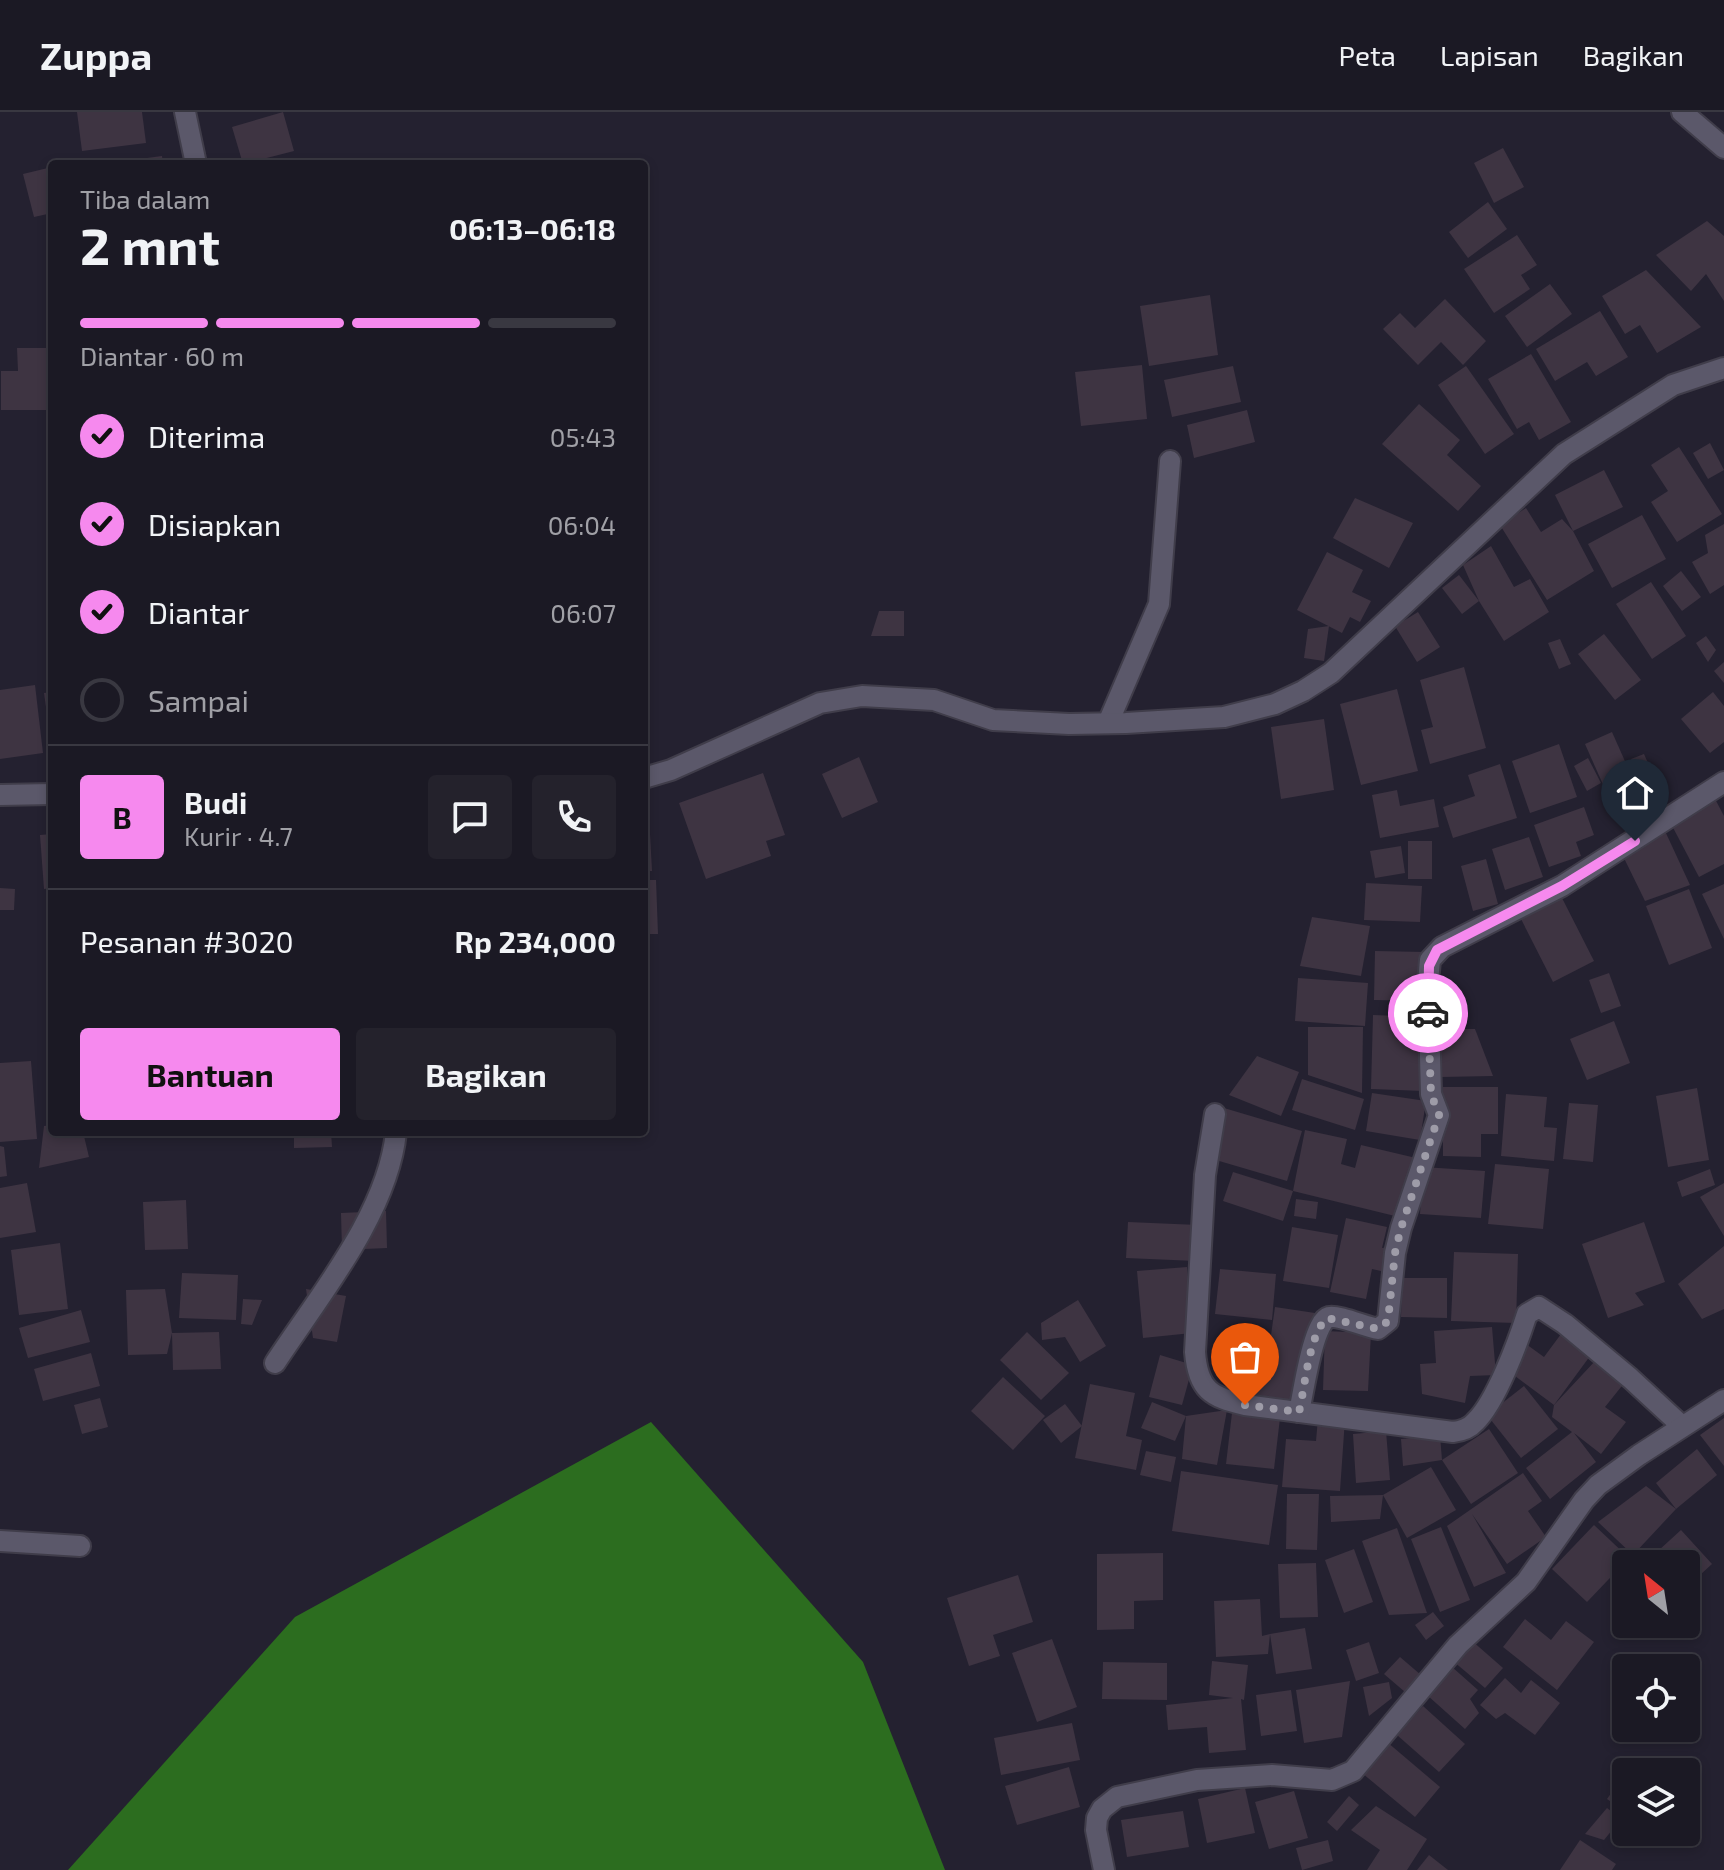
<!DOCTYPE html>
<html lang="id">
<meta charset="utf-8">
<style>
body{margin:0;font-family:"Exo 2",sans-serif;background:#24222c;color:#f1f3f6;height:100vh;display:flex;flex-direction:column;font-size:30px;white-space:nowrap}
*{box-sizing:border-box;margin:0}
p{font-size:26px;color:#a0a0a6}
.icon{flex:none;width:44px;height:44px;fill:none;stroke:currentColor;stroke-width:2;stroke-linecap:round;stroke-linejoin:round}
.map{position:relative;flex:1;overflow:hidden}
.sheet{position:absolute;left:48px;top:48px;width:600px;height:976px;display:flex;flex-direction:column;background:#1b1924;border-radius:8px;box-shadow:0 4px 12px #0003,0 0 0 2px #393841}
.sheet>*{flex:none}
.needle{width:52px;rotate:330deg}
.fabs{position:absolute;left:1612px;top:1438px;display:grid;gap:16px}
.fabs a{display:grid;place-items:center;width:88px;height:88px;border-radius:8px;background:#1b1924;box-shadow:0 4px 12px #0003,0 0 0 2px #393841;font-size:40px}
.pin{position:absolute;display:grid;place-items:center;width:68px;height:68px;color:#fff;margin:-82px -34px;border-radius:50% 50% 50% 0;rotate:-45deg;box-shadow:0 0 8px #0007}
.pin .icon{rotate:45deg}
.courier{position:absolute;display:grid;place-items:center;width:80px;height:80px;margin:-40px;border:6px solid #f689ee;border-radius:50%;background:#fff;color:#222;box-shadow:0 2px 10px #0007}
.overview em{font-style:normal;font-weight:700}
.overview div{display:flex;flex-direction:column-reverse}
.overview{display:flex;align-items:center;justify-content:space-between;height:136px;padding:0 32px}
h1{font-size:52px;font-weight:700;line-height:60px}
.bar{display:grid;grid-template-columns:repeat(4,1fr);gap:12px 8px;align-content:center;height:96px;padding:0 32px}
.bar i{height:10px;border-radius:6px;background:#393841}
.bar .active{background:#f689ee}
.bar p{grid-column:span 4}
.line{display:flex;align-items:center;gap:20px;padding:0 32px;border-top:2px solid #393841}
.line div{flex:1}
.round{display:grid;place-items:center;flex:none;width:84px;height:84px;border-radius:8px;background:#24222c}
ol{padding:0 32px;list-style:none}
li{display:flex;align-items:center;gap:24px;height:88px}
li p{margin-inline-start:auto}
li .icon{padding:8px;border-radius:50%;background:#f689ee;color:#111;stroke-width:4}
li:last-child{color:#a0a0a6}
li i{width:44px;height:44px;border:4px solid #393841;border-radius:50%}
.button{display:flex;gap:16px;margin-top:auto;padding:16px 32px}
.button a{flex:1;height:92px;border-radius:8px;background:#f689ee;color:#111;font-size:32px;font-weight:700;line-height:92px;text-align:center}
.button a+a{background:#24222c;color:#f1f3f6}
header{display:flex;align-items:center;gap:48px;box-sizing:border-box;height:112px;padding:0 40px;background:#1b1924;border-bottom:2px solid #393841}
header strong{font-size:38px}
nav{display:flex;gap:44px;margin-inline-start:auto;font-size:28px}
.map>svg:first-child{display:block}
.forest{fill:#2c6d1f}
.building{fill:#3e3442}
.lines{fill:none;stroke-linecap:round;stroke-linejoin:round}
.minor-casing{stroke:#403d4a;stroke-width:24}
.minor{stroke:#5b586a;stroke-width:20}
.done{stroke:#9e9ca8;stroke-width:8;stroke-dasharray:0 14.4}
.route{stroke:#f689ee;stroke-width:10}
</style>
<header>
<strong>Zuppa</strong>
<nav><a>Peta</a><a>Lapisan</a><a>Bagikan</a></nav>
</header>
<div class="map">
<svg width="1724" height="1758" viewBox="0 0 1724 1758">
<rect width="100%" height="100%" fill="#242130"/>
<!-- forest -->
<polygon class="forest" points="651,1310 863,1550 945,1758 68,1758 295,1505"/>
<!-- building -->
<g class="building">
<polygon points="77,0 142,0 146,31 82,39"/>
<polygon points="283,0 294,39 243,52 232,15"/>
<polygon points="1503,36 1524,75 1494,91 1474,51"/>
<polygon points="162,44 163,52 117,52 117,50"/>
<polygon points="52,55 52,101 34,105 23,62"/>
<polygon points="1488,90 1507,117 1468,146 1449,120"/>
<polygon points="1707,109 1724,124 1724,189 1706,162 1691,179 1656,143"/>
<polygon points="1517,123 1537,153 1521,163 1530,177 1494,201 1464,157"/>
<polygon points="1646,158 1701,215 1657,241 1640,213 1625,222 1602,184"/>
<polygon points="1550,172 1572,202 1527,235 1505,204"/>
<polygon points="1210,183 1218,243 1149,254 1140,194"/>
<polygon points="1445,187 1486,229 1463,253 1441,230 1418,253 1383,217 1400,201 1415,216"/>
<polygon points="1600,199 1628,245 1596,264 1587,250 1555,269 1536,237"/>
<polygon points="17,236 47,236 48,298 1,298 1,259 18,259"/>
<polygon points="1531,242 1571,310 1539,328 1529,310 1517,317 1488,267"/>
<polygon points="1142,253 1147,307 1081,314 1075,260"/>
<polygon points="1233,254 1241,290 1172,305 1164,268"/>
<polygon points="1466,254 1514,322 1485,342 1438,273"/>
<polygon points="1419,292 1460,328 1447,343 1481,374 1458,399 1382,332"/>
<polygon points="1247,298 1255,330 1194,346 1187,313"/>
<polygon points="1710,331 1724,358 1708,367 1693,341"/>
<polygon points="1679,335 1722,402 1677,430 1651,390 1668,379 1651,353"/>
<polygon points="1604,358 1623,395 1573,419 1555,383"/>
<polygon points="1355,386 1413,411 1389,456 1333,426"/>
<polygon points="1526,396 1541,420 1562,407 1573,419 1594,459 1547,488 1500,413"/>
<polygon points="1642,403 1666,447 1612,476 1588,432"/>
<polygon points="1724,412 1724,473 1710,482 1692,450 1708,441 1705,423"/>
<polygon points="1491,434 1514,475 1530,467 1549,500 1504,529 1479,489 1463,453"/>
<polygon points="1327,440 1363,458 1352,480 1371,489 1360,510 1350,505 1342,521 1297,498"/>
<polygon points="1681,459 1701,485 1682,499 1663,474"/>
<polygon points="1459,463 1479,489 1462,502 1442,476"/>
<polygon points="1651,470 1686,524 1652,547 1616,492"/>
<polygon points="879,499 904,499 904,524 871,524"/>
<polygon points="1418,500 1440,535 1417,550 1395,514"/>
<polygon points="1329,514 1324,549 1304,546 1308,517"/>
<polygon points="1604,522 1641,568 1615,588 1578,542"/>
<polygon points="1706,524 1716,538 1708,550 1696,531"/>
<polygon points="1560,527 1571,552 1559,557 1548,531"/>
<polygon points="1724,550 1724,571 1714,559"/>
<polygon points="1464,555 1486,636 1430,652 1421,618 1433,615 1420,568"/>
<polygon points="35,573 43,641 0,647 0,578"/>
<polygon points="1397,577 1418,659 1361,673 1340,592"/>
<polygon points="52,580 52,623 50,623 44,581"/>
<polygon points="1713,580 1724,594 1724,630 1710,641 1681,607"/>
<polygon points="1324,607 1334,678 1281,687 1271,615"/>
<polygon points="1612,620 1636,674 1609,686 1585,632"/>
<polygon points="1559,632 1577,685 1530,701 1512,649"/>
<polygon points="1644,642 1656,669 1644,675 1631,647"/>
<polygon points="859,645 878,690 842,706 822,662"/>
<polygon points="1588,646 1601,671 1587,679 1574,654"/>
<polygon points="1500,652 1517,706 1453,726 1443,695 1475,684 1468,663"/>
<polygon points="763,661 785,723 766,729 771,744 706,767 679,691"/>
<polygon points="1397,678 1400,694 1434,687 1439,715 1380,726 1372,683"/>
<polygon points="644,684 648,684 652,759 644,759"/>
<polygon points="1714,685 1724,704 1724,752 1699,765 1669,708"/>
<polygon points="1584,695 1594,723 1576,730 1581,744 1549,755 1534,713"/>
<polygon points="1665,719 1690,773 1645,789 1622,742"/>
<polygon points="52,722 52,776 44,777 40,723"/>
<polygon points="1529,725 1543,765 1505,778 1492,737"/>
<rect x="1408" y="729" width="24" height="38"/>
<polygon points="1401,734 1405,761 1375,766 1370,739"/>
<polygon points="1486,747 1498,792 1473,799 1461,754"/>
<polygon points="644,768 656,768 658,822 644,822"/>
<polygon points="1366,771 1422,774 1420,810 1364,808"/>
<polygon points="1724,772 1724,827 1702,782"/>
<polygon points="0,776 15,777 14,798 0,798"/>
<polygon points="1689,777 1712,836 1669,853 1646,794"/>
<polygon points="1561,784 1594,849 1553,870 1520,805"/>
<polygon points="1312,805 1370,814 1361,864 1300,854"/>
<polygon points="1375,839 1426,840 1425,889 1374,888"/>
<polygon points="1609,861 1621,894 1601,901 1589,868"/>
<polygon points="1298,866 1368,871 1365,914 1295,909"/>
<polygon points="1373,903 1425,905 1424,979 1371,977"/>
<polygon points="1614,909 1630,951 1587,968 1570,927"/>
<polygon points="1308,915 1363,915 1362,981 1308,963"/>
<polygon points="1440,917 1475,917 1493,964 1441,965"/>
<polygon points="1257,944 1299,960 1281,1004 1229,983"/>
<polygon points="31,949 37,1027 0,1030 0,951"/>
<polygon points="1302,967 1364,987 1355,1018 1292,998"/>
<polygon points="1443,975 1498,975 1498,1022 1481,1022 1481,1045 1443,1044"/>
<polygon points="1697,976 1709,1048 1668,1055 1656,984"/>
<polygon points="1372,981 1426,989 1420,1028 1366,1019"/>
<polygon points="1506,982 1547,985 1544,1015 1557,1016 1554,1049 1501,1044"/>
<polygon points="1569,991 1598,993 1593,1050 1563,1047"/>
<polygon points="1224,996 1302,1019 1287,1069 1209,1046"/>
<polygon points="52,1013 52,1020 83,1020 89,1045 39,1056 44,1014"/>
<polygon points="1305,1018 1347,1027 1341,1052 1355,1056 1361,1033 1416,1046 1399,1105 1293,1079"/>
<polygon points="294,1020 331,1020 332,1035 294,1036"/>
<polygon points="0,1034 4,1035 7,1064 0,1065"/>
<polygon points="1495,1052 1549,1057 1543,1117 1488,1112"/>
<polygon points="1423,1055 1485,1059 1481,1106 1420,1102"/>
<polygon points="1710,1057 1715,1073 1682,1085 1677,1070"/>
<polygon points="1233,1060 1293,1079 1283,1109 1223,1089"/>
<polygon points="27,1071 36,1120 0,1126 0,1076"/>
<polygon points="1724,1071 1724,1124 1700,1085"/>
<polygon points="1296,1087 1318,1090 1316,1107 1294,1104"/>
<polygon points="186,1088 188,1137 145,1138 143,1090"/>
<polygon points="386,1099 387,1136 342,1138 341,1101"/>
<polygon points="1346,1106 1387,1115 1382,1136 1396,1133 1390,1161 1372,1157 1366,1187 1330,1180"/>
<polygon points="1128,1110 1198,1113 1196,1149 1126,1146"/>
<polygon points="1644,1110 1665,1170 1635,1181 1644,1193 1608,1206 1582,1132"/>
<polygon points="1292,1115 1338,1123 1329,1176 1283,1169"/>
<polygon points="60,1131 68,1197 19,1203 11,1138"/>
<polygon points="1724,1134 1724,1197 1702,1207 1678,1172"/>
<polygon points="1454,1140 1518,1142 1516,1211 1451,1209"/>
<polygon points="1187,1155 1192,1221 1143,1226 1137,1159"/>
<polygon points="1220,1157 1276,1162 1272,1208 1215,1202"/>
<polygon points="182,1161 238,1163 236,1208 179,1206"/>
<polygon points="1402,1166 1447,1166 1447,1206 1401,1205"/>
<polygon points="165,1177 172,1221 167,1242 128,1243 126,1178"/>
<polygon points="306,1177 346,1184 337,1230 313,1226"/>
<polygon points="243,1187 262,1188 252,1213 241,1212"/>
<polygon points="1078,1188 1106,1234 1080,1250 1065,1225 1042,1228 1041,1211"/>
<polygon points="1275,1195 1315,1201 1297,1289 1238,1280 1247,1220 1271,1223"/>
<polygon points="81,1198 90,1230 28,1246 19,1216"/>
<polygon points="1492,1215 1496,1263 1470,1264 1465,1291 1422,1282 1420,1252 1436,1251 1434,1219"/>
<polygon points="1564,1218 1593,1240 1554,1293 1507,1258 1526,1232 1544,1245"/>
<polygon points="1325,1219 1371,1221 1368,1279 1323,1278"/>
<polygon points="219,1220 221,1257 173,1258 172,1221"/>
<polygon points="1027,1220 1069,1261 1041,1288 1000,1248"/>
<polygon points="91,1241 100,1274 43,1289 34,1257"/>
<polygon points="1160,1243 1193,1253 1182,1293 1149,1285"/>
<polygon points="1596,1248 1625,1270 1605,1295 1626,1310 1601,1342 1574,1321 1596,1350 1550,1387 1526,1356 1572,1320 1552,1305 1554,1293"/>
<polygon points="1003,1265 1045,1304 1013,1338 971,1299"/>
<polygon points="1090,1272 1135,1281 1126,1324 1142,1328 1136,1358 1075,1346"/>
<polygon points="1524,1274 1558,1317 1521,1346 1487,1303"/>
<polygon points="100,1286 108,1315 82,1322 74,1293"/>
<polygon points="1152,1290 1186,1304 1175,1329 1141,1316"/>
<polygon points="1065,1292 1082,1314 1061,1331 1043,1308"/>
<polygon points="1227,1298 1217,1353 1182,1347 1186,1304"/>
<polygon points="1232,1301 1280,1306 1274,1357 1226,1352"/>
<polygon points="1318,1306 1345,1307 1340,1379 1282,1375 1286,1327 1316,1329"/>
<polygon points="1724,1306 1724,1354 1700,1323"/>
<polygon points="1489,1317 1518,1361 1471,1392 1442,1348"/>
<polygon points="1386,1319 1390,1368 1356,1371 1353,1322"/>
<polygon points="1440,1323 1442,1348 1403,1354 1401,1327"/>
<polygon points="1697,1337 1717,1363 1676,1397 1656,1371"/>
<polygon points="1146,1339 1176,1345 1171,1370 1140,1363"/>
<polygon points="1431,1355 1456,1398 1407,1426 1383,1383"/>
<polygon points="1181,1359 1278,1373 1269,1433 1172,1419"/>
<polygon points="1523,1361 1542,1389 1528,1399 1546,1425 1507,1452 1472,1402 1506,1461 1474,1475 1447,1414"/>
<polygon points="1646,1374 1676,1397 1633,1443 1598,1410"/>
<polygon points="1287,1382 1319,1382 1317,1438 1286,1437"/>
<polygon points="1383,1383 1380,1407 1331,1410 1330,1384"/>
<polygon points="1594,1413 1629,1446 1587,1490 1552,1457"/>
<polygon points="1441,1415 1470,1488 1440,1500 1411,1427"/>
<polygon points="1397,1416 1427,1501 1389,1503 1362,1429"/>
<polygon points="1681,1418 1712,1452 1689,1473 1686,1469 1686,1452 1670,1452 1658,1439"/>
<polygon points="1354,1437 1373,1490 1344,1501 1325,1448"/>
<polygon points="1163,1441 1163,1488 1134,1489 1134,1517 1097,1518 1097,1442"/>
<polygon points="1316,1451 1318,1505 1280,1506 1278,1452"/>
<polygon points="1018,1463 1033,1510 993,1523 1000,1544 969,1554 947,1486"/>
<polygon points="1260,1487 1262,1524 1270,1522 1268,1542 1216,1545 1214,1489"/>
<polygon points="1433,1500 1444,1514 1426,1528 1415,1513"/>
<polygon points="1525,1507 1551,1528 1566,1509 1594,1530 1557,1578 1503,1535"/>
<polygon points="1640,1512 1669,1512 1660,1525"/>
<polygon points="1305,1516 1312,1557 1276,1562 1270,1522"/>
<polygon points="1052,1527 1077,1595 1037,1610 1012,1541"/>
<polygon points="1471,1528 1503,1556 1485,1576 1453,1549"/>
<polygon points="1369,1530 1379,1561 1356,1569 1346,1538"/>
<polygon points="1400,1545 1421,1563 1405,1580 1384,1562"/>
<polygon points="1212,1549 1248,1553 1244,1588 1241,1587 1246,1638 1209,1641 1207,1615 1168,1618 1166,1593 1233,1586 1209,1583"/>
<polygon points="1103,1550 1167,1551 1167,1588 1102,1587"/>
<polygon points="1452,1555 1478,1578 1470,1587 1479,1601 1465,1617 1427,1583"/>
<polygon points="1505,1566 1521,1581 1531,1568 1560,1591 1535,1623 1505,1601 1496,1607 1480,1593"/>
<polygon points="1350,1569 1342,1625 1304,1631 1296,1578"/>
<polygon points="1389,1570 1392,1586 1369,1604 1363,1575"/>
<polygon points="1291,1578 1297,1619 1261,1624 1256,1583"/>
<polygon points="1423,1594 1465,1632 1439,1660 1397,1623"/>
<polygon points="1072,1611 1080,1648 1001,1663 994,1626"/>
<polygon points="1387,1630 1440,1675 1415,1705 1362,1661"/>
<polygon points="1069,1655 1080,1695 1017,1713 1005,1674"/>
<polygon points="1626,1660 1626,1700 1607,1687"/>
<polygon points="1245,1676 1255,1721 1207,1731 1198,1687"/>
<polygon points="1294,1679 1308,1726 1269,1737 1255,1690"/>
<polygon points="1349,1684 1359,1693 1337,1719 1327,1710"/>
<polygon points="1376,1694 1427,1727 1407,1758 1367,1758 1380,1738 1351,1718"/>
<polygon points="1607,1696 1621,1707 1604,1728 1585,1722"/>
<polygon points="1183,1699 1189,1735 1127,1745 1121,1708"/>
<polygon points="1328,1728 1333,1749 1302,1758 1296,1736"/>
<polygon points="1580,1728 1616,1752 1612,1758 1560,1758"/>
<polygon points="1429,1743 1448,1758 1417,1758"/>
</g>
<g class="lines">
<defs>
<g id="minor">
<polyline points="185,0 196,52"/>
<polyline points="1682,0 1724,36"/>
<polyline points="1108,611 1159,492 1170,349"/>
<polyline points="644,666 671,658 820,591 862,584 934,588 993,608 1069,612 1126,611 1224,605 1275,592 1303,579 1331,561 1564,342 1673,273 1724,256"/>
<polyline points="0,683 52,682"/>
<path d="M1215,1002L1205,1063L1195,1240C1198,1278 1211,1285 1245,1293L1453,1320C1462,1319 1469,1317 1475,1310C1496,1290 1518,1230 1527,1202L1539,1195L1565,1212L1630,1266L1682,1314"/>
<path d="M275,1251C319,1184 388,1101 396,1020"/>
<path d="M1299,1300C1303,1283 1313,1209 1329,1205C1339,1203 1366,1215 1378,1217L1388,1209L1395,1141L1401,1116L1439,1003L1431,982L1428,870L1430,848L1442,835L1562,774L1724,670"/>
<polyline points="0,1429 80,1434"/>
<polyline points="1104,1758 1096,1718 1097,1706 1102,1697 1117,1685 1197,1668 1272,1663 1332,1668 1353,1659 1458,1533 1526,1470 1584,1388 1598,1373 1639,1343 1724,1288"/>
</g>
</defs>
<!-- minor casing -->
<use href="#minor" class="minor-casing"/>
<!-- minor -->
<use href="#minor" class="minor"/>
</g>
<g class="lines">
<!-- done -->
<path class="done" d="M1245,1293L1299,1300C1305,1275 1309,1222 1327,1206L1378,1217L1388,1209L1395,1141L1401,1116L1439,1003L1431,982L1428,901"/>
<!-- route -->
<polyline class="route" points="1428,901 1429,854 1437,838 1562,774 1635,729"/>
</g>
</svg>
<div class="fabs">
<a><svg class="needle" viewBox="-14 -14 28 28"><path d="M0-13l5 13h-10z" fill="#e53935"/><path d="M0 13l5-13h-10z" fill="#a0a0a6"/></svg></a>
<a><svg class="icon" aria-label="locate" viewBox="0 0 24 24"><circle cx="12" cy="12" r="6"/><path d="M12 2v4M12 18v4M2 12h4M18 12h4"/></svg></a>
<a><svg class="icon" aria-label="layers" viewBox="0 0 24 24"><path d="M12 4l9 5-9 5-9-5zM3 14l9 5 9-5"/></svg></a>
</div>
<div class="pin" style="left:1245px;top:1293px;background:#ea580c"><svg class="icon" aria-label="bag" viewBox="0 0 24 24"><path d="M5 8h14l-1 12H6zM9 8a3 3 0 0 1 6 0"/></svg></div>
<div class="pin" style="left:1635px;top:729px;background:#1f2937"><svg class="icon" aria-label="home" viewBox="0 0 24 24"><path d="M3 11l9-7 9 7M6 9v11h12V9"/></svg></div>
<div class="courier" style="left:1428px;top:901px"><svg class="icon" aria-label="car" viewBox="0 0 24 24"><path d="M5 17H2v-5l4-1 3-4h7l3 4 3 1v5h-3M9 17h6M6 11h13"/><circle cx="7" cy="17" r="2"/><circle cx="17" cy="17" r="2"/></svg></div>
<section class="sheet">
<div class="overview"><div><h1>2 mnt</h1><p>Tiba dalam</p></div><em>06:13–06:18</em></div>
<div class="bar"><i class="active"></i><i class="active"></i><i class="active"></i><i></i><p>Diantar · 60 m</p></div>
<ol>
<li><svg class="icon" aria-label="check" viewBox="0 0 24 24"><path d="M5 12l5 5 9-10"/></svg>Diterima<p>05:43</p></li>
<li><svg class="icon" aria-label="check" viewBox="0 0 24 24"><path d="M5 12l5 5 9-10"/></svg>Disiapkan<p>06:04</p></li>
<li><svg class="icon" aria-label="check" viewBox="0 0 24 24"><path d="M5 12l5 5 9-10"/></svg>Diantar<p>06:07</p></li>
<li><i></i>Sampai</li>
</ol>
<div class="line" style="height:144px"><b class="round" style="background:#f689ee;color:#111">B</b><div><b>Budi</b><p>Kurir · 4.7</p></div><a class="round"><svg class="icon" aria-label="chat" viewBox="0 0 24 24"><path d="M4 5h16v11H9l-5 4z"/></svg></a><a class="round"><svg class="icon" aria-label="phone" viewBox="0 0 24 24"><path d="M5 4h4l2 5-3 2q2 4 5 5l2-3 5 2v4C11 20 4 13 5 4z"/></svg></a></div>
<div class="line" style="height:104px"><div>Pesanan #3020</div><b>Rp 234,000</b></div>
<div class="button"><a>Bantuan</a><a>Bagikan</a></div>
</section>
</div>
